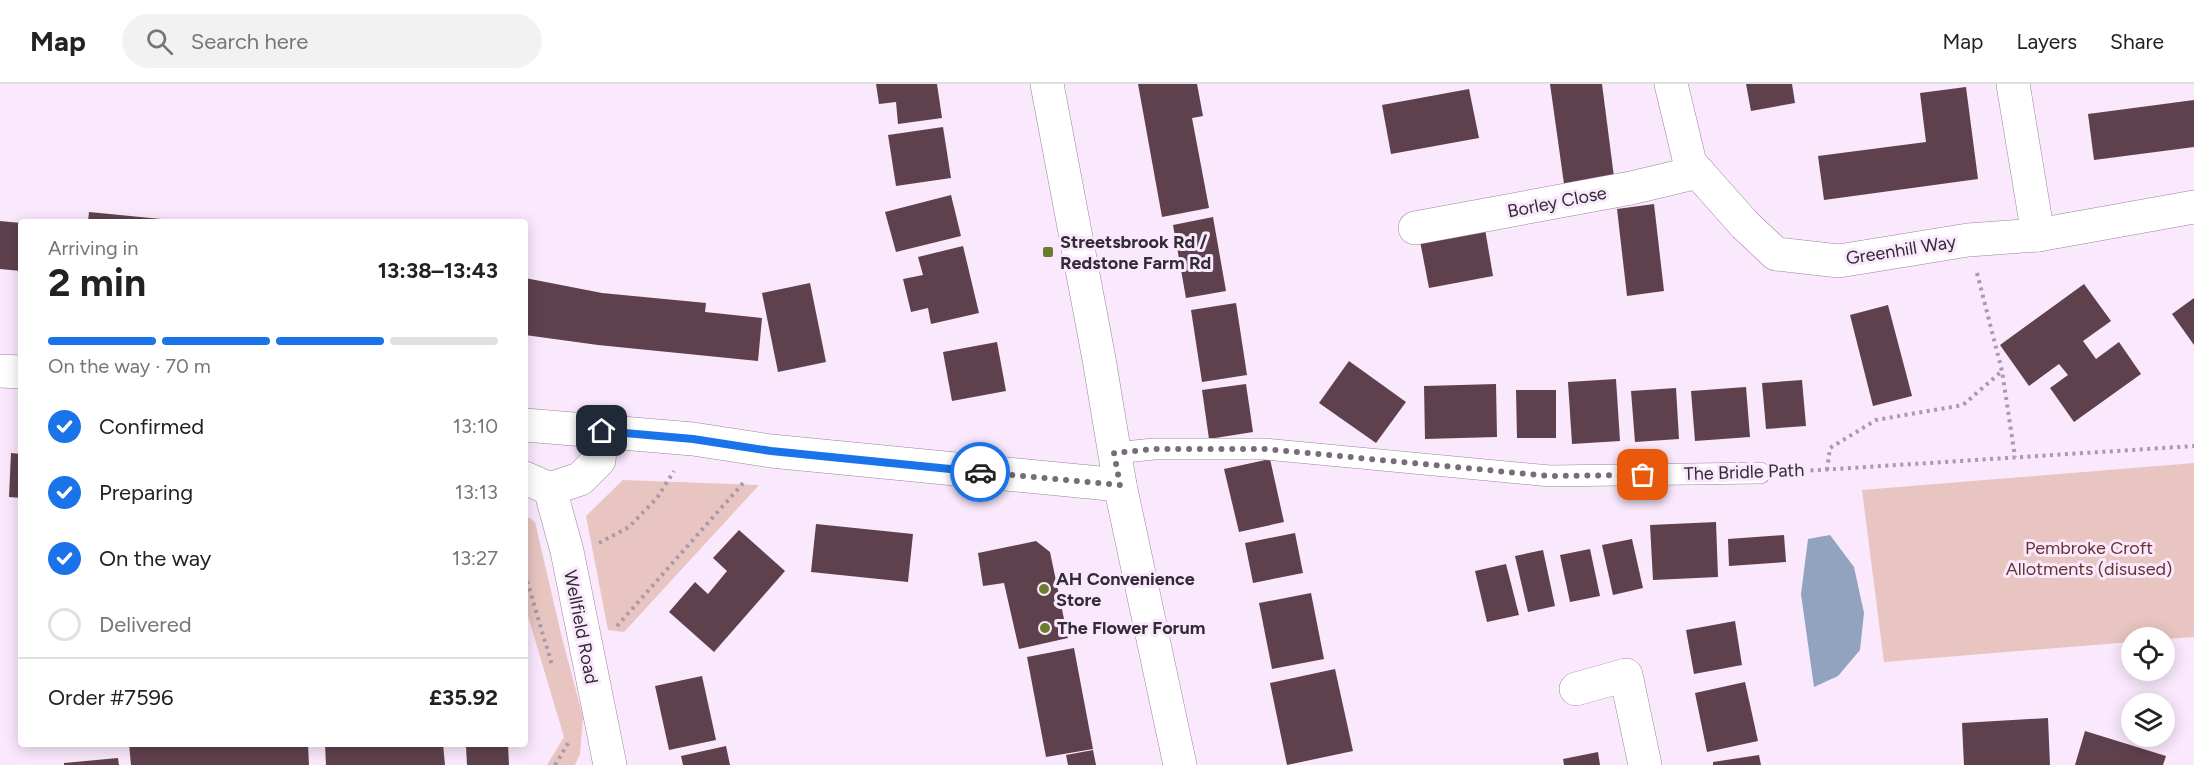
<!DOCTYPE html>
<meta charset="utf-8">
<style>
body{margin:0;font-family:Figtree,sans-serif;background:#f2f2f2;color:#222;height:100vh;display:flex;flex-direction:column;font-size:22px;white-space:nowrap}
*{box-sizing:border-box;margin:0}
p{font-size:20px;color:#767676}
.icon{flex:none;width:33px;height:33px;fill:none;stroke:currentColor;stroke-width:2;stroke-linecap:round;stroke-linejoin:round}
.map{position:relative;flex:1;overflow:hidden}
.panel{position:absolute;left:18px;top:135px;width:510px;height:528px;display:flex;flex-direction:column;background:#fff;border-radius:6px;box-shadow:0 3px 15px #0003}
.panel>*{flex:none}
.controls{position:absolute;left:2121px;top:543px;display:grid;gap:12px}
.controls a{display:grid;place-items:center;width:54px;height:54px;border-radius:50%;background:#fff;box-shadow:0 3px 15px #0003;font-size:30px}
.pin{position:absolute;display:grid;place-items:center;width:51px;height:51px;color:#fff;margin:-26px;border-radius:12px;box-shadow:0 3px 9px #0006}
.courier{position:absolute;display:grid;place-items:center;width:60px;height:60px;margin:-30px;border:4px solid #1a73e8;border-radius:50%;background:#fff;color:#222;box-shadow:0 2px 8px #0007}
.overview em{font-style:normal;font-weight:700}
.overview div{display:flex;flex-direction:column-reverse}
.overview{display:flex;align-items:center;justify-content:space-between;height:102px;padding:0 30px}
h1{font-size:39px;font-weight:700;line-height:45px}
.bar{display:grid;grid-template-columns:repeat(4,1fr);gap:9px 6px;align-content:center;height:72px;padding:0 30px}
.bar i{height:8px;border-radius:4px;background:#e0e0e0}
.bar .on{background:#1a73e8}
.bar p{grid-column:span 4}
.line{display:flex;align-items:center;gap:15px;padding:0 30px;border-top:2px solid #e0e0e0}
.line div{flex:1}
ol{padding:0 30px;list-style:none}
li{display:flex;align-items:center;gap:18px;height:66px}
li p{margin-inline-start:auto}
li .icon{padding:6px;border-radius:50%;background:#1a73e8;color:#fff;stroke-width:4}
li:last-child{color:#767676}
li i{width:33px;height:33px;border:3px solid #e0e0e0;border-radius:50%}
header{display:flex;align-items:center;gap:36px;box-sizing:border-box;height:84px;padding:0 30px;background:#fff;border-bottom:2px solid #e0e0e0}
header strong{font-size:28px}
nav{display:flex;gap:33px;margin-inline-start:auto;font-size:21px}
.search{width:420px;height:54px;background:#f2f2f2;display:flex;align-items:center;gap:15px;box-sizing:border-box;padding:0 21px;border-radius:33px;color:#767676;font-size:22px}
.map>svg:first-child{display:block}
.green{fill:#e8c5c0}
.water{fill:#91a3be}
.building{fill:#5f414d}
.lines{fill:none;stroke-linecap:round;stroke-linejoin:round}
.service-casing{stroke:#99849b;stroke-width:22}
.minor-casing{stroke:#99849b;stroke-width:34}
.tertiary-casing{stroke:#99849b;stroke-width:34}
.secondary-casing{stroke:#99849b;stroke-width:34}
.path{stroke:#a89aaa;stroke-width:4;stroke-dasharray:3 4.5;stroke-linecap:butt}
.service{stroke:#fff;stroke-width:21}
.minor{stroke:#fff;stroke-width:33}
.tertiary{stroke:#fff;stroke-width:33}
.secondary{stroke:#fff;stroke-width:33}
.done{stroke:#786c7a;stroke-width:6;stroke-dasharray:0 10.8}
.route{stroke:#1a73e8;stroke-width:8}
.poi-dot{fill:#6a7d2d;stroke:#fae8fd;stroke-width:2}
.labels{text-anchor:middle;stroke-width:6;stroke-linejoin:round;paint-order:stroke}
.street-label{font-size:18px;fill:#322a34;stroke:#fae8fd}
.poi-label{font-size:18px;font-weight:bold;fill:#322a34;stroke:#fae8fd;text-anchor:start}
.park-label{font-size:18px;fill:#67342f;stroke:#fae8fd}
</style>
<header>
<strong>Map</strong>
<div class="search"><svg class="icon" aria-label="search" viewBox="0 0 24 24"><circle cx="10" cy="10" r="6"/><path d="M15 15l6 6"/></svg>Search here</div>
<nav><a>Map</a><a>Layers</a><a>Share</a></nav>
</header>
<div class="map">
<svg width="2194" height="681" viewBox="0 0 2194 681">
<rect width="100%" height="100%" fill="#fae8fd"/>
<!-- green -->
<g class="green">
<polygon points="2194,379 2194,553 2165,555 2164,554 2132,554 2131,558 1884,578 1862,406"/>
<polygon points="623,396 759,401 624,548 608,546 586,432"/>
<polygon points="525,431 535,438 562,554 583,633 580,670 575,681 547,681 564,653 525,522"/>
</g>
<!-- water -->
<polygon class="water" points="1830,451 1854,483 1864,529 1860,566 1838,592 1814,603 1801,510 1808,455"/>
<!-- building -->
<g class="building">
<polygon points="876,0 937,0 942,34 898,40 896,18 879,20"/>
<polygon points="1138,0 1197,0 1203,32 1192,34 1209,124 1162,133"/>
<polygon points="1550,0 1602,0 1614,93 1564,100"/>
<polygon points="1746,0 1792,0 1795,19 1751,27"/>
<polygon points="1966,3 1978,95 1824,116 1818,72 1926,58 1920,9"/>
<polygon points="1469,5 1479,54 1391,70 1382,21"/>
<polygon points="2194,16 2194,63 2094,76 2088,30"/>
<polygon points="943,43 951,94 896,102 888,51"/>
<polygon points="951,111 961,152 896,168 885,128"/>
<polygon points="1654,120 1664,207 1627,212 1617,125"/>
<polygon points="89,128 171,136 171,138 88,138"/>
<polygon points="1213,133 1226,207 1186,214 1173,141"/>
<polygon points="0,137 21,139 21,187 0,185"/>
<polygon points="1485,145 1493,192 1429,204 1420,157"/>
<polygon points="963,162 979,229 931,240 928,224 911,228 903,195 923,191 918,173"/>
<polygon points="525,194 602,209 706,219 705,228 762,234 758,277 598,261 525,251"/>
<polygon points="810,199 826,278 778,288 762,209"/>
<polygon points="2084,200 2111,237 2083,257 2096,275 2119,258 2141,290 2074,338 2050,304 2068,291 2059,280 2029,302 2000,261"/>
<polygon points="2194,214 2194,261 2172,230"/>
<polygon points="1236,219 1247,291 1202,298 1191,226"/>
<polygon points="1888,221 1912,312 1873,322 1850,231"/>
<polygon points="997,258 1006,307 952,317 943,268"/>
<polygon points="1349,277 1406,318 1376,359 1319,319"/>
<polygon points="1616,295 1620,357 1572,360 1568,298"/>
<polygon points="1802,296 1806,342 1766,345 1762,299"/>
<polygon points="1246,300 1253,348 1209,355 1202,306"/>
<polygon points="1496,300 1497,353 1425,355 1424,302"/>
<polygon points="1746,303 1750,353 1695,357 1691,307"/>
<polygon points="1676,304 1679,355 1635,358 1631,307"/>
<polygon points="1516,306 1556,306 1556,354 1517,354"/>
<polygon points="11,369 21,370 21,414 9,413"/>
<polygon points="1270,375 1284,438 1239,448 1224,385"/>
<polygon points="1716,438 1718,493 1653,496 1650,441"/>
<polygon points="816,440 913,450 908,498 811,488"/>
<polygon points="739,446 785,487 714,568 669,528 695,498 708,510 727,487 713,474"/>
<polygon points="1295,449 1303,489 1253,499 1245,459"/>
<polygon points="1784,451 1786,478 1729,482 1728,455"/>
<polygon points="1632,455 1643,504 1613,511 1602,461"/>
<polygon points="1036,457 1050,468 1068,554 1019,565 1004,499 983,502 978,469"/>
<polygon points="1590,465 1600,512 1570,518 1560,471"/>
<polygon points="1543,466 1555,522 1528,528 1515,472"/>
<polygon points="1506,480 1519,531 1487,538 1475,487"/>
<polygon points="1311,509 1324,575 1272,585 1259,519"/>
<polygon points="1735,537 1742,581 1694,590 1686,546"/>
<polygon points="1074,564 1093,665 1046,673 1027,573"/>
<polygon points="1335,585 1353,667 1287,681 1270,599"/>
<polygon points="702,592 716,656 669,666 655,602"/>
<polygon points="1745,598 1758,657 1707,668 1695,609"/>
<polygon points="2048,634 2050,681 1964,681 1962,639"/>
<polygon points="2085,647 2166,672 2163,681 2075,681"/>
<polygon points="129,660 308,660 309,681 131,681"/>
<polygon points="325,660 443,660 445,681 326,681"/>
<polygon points="508,660 509,681 467,681 466,663"/>
<polygon points="726,662 730,681 683,681 681,672"/>
<polygon points="1093,666 1096,681 1068,681 1066,671"/>
<polygon points="1598,668 1600,681 1564,681 1563,675"/>
<polygon points="1759,671 1761,681 1713,681 1713,678"/>
<polygon points="118,674 119,681 64,681 64,679"/>
</g>
<g class="lines">
<defs>
<polyline id="service" points="1114,369 1154,365 1265,365 1550,392 1760,389"/>
<g id="minor">
<polyline points="1671,0 1690,79 1745,141 1776,170 1839,177 1968,156 2038,151 2194,123"/>
<polyline points="2013,0 2038,151"/>
<polyline points="1415,144 1631,104 1698,88"/>
<polyline points="525,394 550,405 567,467 610,681"/>
<polyline points="550,405 580,395 599,376 602,347"/>
<polyline points="1576,605 1626,591 1645,681"/>
</g>
<g id="tertiary">
<polyline points="0,287 21,288"/>
<polyline points="525,341 693,355 771,367 1120,401"/>
</g>
<polyline id="secondary" points="1047,0 1099,275 1120,401 1180,681"/>
</defs>
<!-- service casing -->
<use href="#service" class="service-casing"/>
<!-- minor casing -->
<use href="#minor" class="minor-casing"/>
<!-- tertiary casing -->
<use href="#tertiary" class="tertiary-casing"/>
<!-- secondary casing -->
<use href="#secondary" class="secondary-casing"/>
<!-- path -->
<g class="path">
<polyline points="1977,189 2002,287 2015,373"/>
<polyline points="1827,386 1830,364 1876,336 1963,321 2002,287"/>
<polyline points="1788,388 2194,362"/>
<polyline points="599,459 629,443 657,414 674,387"/>
<polyline points="525,490 552,581"/>
<polyline points="617,542 745,397"/>
<polyline points="555,681 570,656"/>
</g>
<!-- service -->
<use href="#service" class="service"/>
<!-- minor -->
<use href="#minor" class="minor"/>
<!-- tertiary -->
<use href="#tertiary" class="tertiary"/>
<!-- secondary -->
<use href="#secondary" class="secondary"/>
</g>
<g class="lines">
<!-- done -->
<polyline class="done" points="980,388 1120,401 1114,369 1154,365 1265,365 1550,392 1643,391"/>
<!-- route -->
<polyline class="route" points="602,347 693,355 771,367 980,388"/>
</g>
<!-- markers -->
<g class="poi-dot">
<rect x="1042" y="162" width="12" height="12" rx="3"/>
<circle cx="1044" cy="505" r="6"/>
<circle cx="1045" cy="544" r="6"/>
</g>
<g class="labels">
<!-- street labels -->
<g class="street-label">
<text transform="translate(1557 118) rotate(-11)" y="6">Borley Close</text>
<text transform="translate(1901 166) rotate(-9)" y="6">Greenhill Way</text>
<text transform="translate(1744 388) rotate(-2)" y="6">The Bridle Path</text>
<text transform="translate(581 543) rotate(79)" y="6">Wellfield Road</text>
</g>
<!-- poi labels -->
<g class="poi-label">
<text x="1060" y="164">Streetsbrook Rd /<tspan x="1060" dy="21">Redstone Farm Rd</tspan></text>
<text x="1056" y="501">AH Convenience<tspan x="1056" dy="21">Store</tspan></text>
<text x="1057" y="550">The Flower Forum</text>
</g>
<!-- park labels -->
<g class="park-label">
<text x="2089" y="470">Pembroke Croft<tspan x="2089" dy="21">Allotments (disused)</tspan></text>
</g>
</g>
</svg>
<div class="controls">
<a><svg class="icon" aria-label="locate" viewBox="0 0 24 24"><circle cx="12" cy="12" r="6"/><path d="M12 2v4M12 18v4M2 12h4M18 12h4"/></svg></a>
<a><svg class="icon" aria-label="layers" viewBox="0 0 24 24"><path d="M12 4l9 5-9 5-9-5zM3 14l9 5 9-5"/></svg></a>
</div>
<div class="pin" style="left:1643px;top:391px;background:#ea580c"><svg class="icon" aria-label="bag" viewBox="0 0 24 24"><path d="M5 8h14l-1 12H6zM9 8a3 3 0 0 1 6 0"/></svg></div>
<div class="pin" style="left:602px;top:347px;background:#1f2937"><svg class="icon" aria-label="home" viewBox="0 0 24 24"><path d="M3 11l9-7 9 7M6 9v11h12V9"/></svg></div>
<div class="courier" style="left:980px;top:388px"><svg class="icon" aria-label="car" viewBox="0 0 24 24"><path d="M5 17H2v-5l4-1 3-4h7l3 4 3 1v5h-3M9 17h6M6 11h13"/><circle cx="7" cy="17" r="2"/><circle cx="17" cy="17" r="2"/></svg></div>
<section class="panel">
<div class="overview"><div><h1>2 min</h1><p>Arriving in</p></div><em>13:38–13:43</em></div>
<div class="bar"><i class="on"></i><i class="on"></i><i class="on"></i><i></i><p>On the way · 70 m</p></div>
<ol>
<li><svg class="icon" aria-label="check" viewBox="0 0 24 24"><path d="M5 12l5 5 9-10"/></svg>Confirmed<p>13:10</p></li>
<li><svg class="icon" aria-label="check" viewBox="0 0 24 24"><path d="M5 12l5 5 9-10"/></svg>Preparing<p>13:13</p></li>
<li><svg class="icon" aria-label="check" viewBox="0 0 24 24"><path d="M5 12l5 5 9-10"/></svg>On the way<p>13:27</p></li>
<li><i></i>Delivered</li>
</ol>
<div class="line" style="height:78px"><div>Order #7596</div><b>£35.92</b></div>
</section>
</div>
